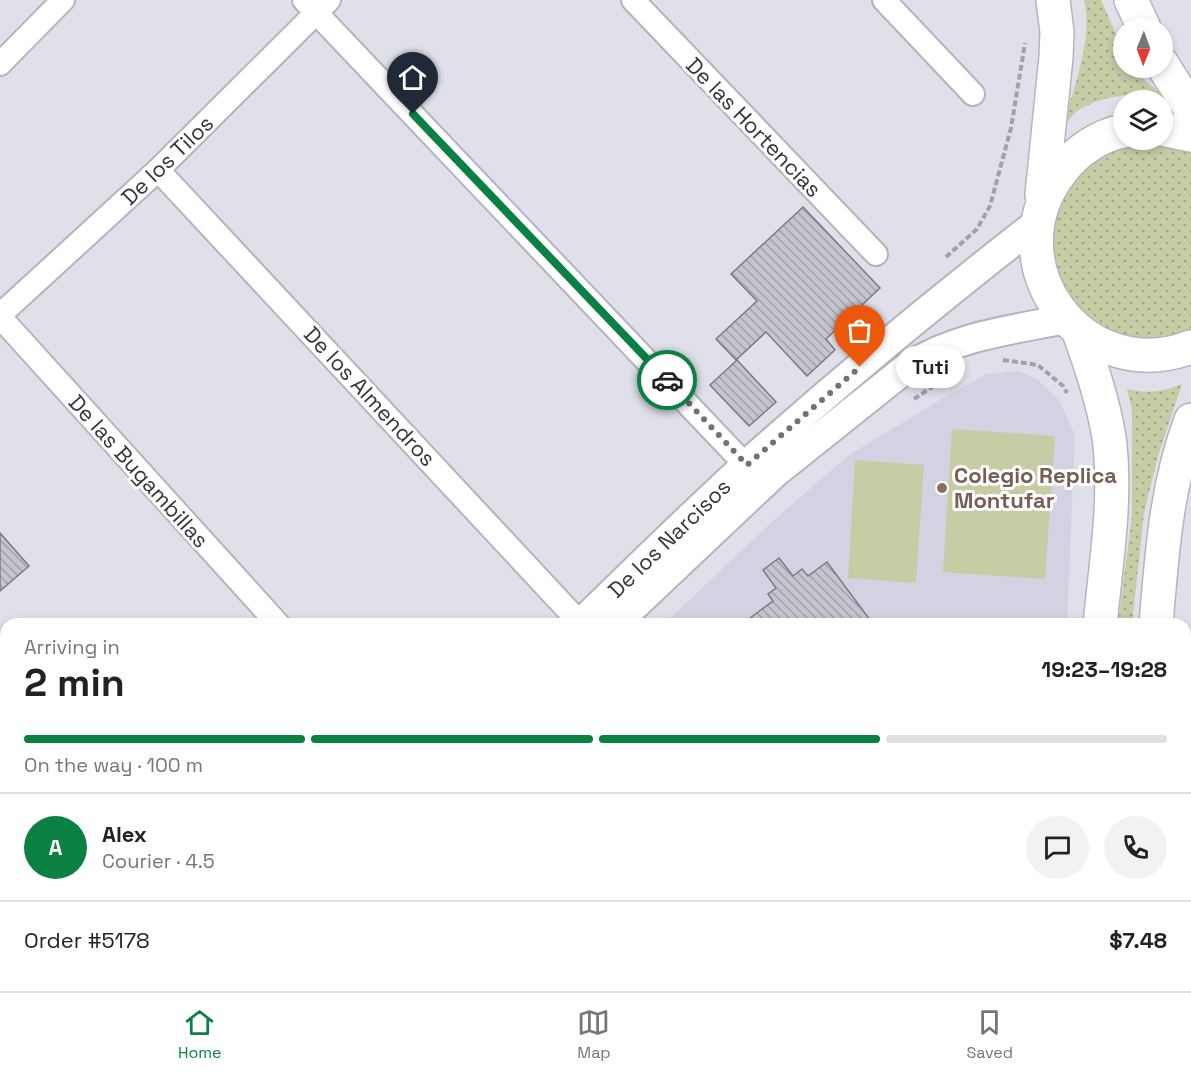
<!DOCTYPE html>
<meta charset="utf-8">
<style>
body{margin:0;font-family:"Space Grotesk",sans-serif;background:#f2f2f2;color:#222;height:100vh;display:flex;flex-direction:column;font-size:22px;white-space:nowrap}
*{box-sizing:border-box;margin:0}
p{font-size:20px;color:#767676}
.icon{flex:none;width:33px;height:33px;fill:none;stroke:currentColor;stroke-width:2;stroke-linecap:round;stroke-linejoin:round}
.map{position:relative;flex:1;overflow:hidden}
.side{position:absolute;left:0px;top:618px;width:1191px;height:374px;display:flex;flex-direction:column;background:#fff;border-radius:18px 18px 0 0;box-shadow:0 3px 9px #0003}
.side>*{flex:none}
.needle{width:39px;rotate:181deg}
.controls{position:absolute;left:1113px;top:18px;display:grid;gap:12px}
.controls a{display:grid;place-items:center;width:60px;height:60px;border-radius:50%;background:#fff;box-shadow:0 3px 9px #0003;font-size:30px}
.pin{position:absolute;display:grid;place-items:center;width:51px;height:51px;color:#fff;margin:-62px -26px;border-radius:50% 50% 50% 0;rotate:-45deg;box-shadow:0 0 6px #0007}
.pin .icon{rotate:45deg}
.courier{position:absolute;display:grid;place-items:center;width:60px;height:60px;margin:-30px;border:4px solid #0b8043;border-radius:50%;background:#fff;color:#222;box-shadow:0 2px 8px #0007}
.bubble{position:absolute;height:42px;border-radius:21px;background:#fff;box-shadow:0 3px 9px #0003;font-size:20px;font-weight:800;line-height:42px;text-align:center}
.overview em{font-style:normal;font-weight:800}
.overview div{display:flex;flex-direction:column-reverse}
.overview{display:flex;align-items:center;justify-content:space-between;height:102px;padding:0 24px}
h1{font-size:39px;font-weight:800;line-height:45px}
.bar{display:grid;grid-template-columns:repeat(4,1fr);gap:9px 6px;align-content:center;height:72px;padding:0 24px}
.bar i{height:8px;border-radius:4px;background:#e0e0e0}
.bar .selected{background:#0b8043}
.bar p{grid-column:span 4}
.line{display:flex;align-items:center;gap:15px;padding:0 24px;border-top:2px solid #e0e0e0}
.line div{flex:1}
.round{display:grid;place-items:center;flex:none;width:63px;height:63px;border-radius:32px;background:#f2f2f2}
.tabs{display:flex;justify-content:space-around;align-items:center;height:84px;border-top:2px solid #e0e0e0;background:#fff;font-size:16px;color:#767676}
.tabs a{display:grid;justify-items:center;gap:3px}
.tabs .selected{color:#0b8043}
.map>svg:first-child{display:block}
.built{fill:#d2d2e3}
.grass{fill:url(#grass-dots)}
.garden{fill:#c8cca5}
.building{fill:url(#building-back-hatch);stroke:#7c7b84;stroke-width:1.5}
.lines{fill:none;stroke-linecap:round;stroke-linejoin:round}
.service-casing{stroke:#b4b4be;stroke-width:15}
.minor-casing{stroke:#b4b4be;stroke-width:26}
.tertiary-casing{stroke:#b4b4be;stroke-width:32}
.trunk-casing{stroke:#b4b4be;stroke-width:36}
.path{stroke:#a1a1a9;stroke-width:4;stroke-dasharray:6 3;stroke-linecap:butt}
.service{stroke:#fff;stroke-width:12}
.minor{stroke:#fff;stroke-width:22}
.tertiary{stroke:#fff;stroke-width:28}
.trunk{stroke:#fff;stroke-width:33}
.done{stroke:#717177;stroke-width:6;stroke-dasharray:0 10.8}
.route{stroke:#0b8043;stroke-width:8}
.education-dot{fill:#8d6e63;stroke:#fff;stroke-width:2}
.labels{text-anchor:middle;stroke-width:6;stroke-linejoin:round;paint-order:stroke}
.street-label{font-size:22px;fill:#353539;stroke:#fff}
.education-label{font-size:22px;font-weight:bold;fill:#785e54;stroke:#fff;text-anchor:start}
</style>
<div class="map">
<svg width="1191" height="991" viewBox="0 0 1191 991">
<defs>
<pattern id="grass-dots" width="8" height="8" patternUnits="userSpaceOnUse" patternTransform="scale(1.5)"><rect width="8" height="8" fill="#c8cca5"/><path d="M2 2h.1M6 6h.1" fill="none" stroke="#a3a687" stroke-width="1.8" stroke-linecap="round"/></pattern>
<pattern id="building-back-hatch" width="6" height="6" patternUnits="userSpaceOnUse" patternTransform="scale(1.5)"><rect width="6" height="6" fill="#c5c5ce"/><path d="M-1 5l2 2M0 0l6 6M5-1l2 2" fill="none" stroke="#a1a1a8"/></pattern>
</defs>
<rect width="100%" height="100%" fill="#e0e0ea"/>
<!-- built -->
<g class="built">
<polygon points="1018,371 1037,379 1059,400 1075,435 1067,624 664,624 773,521 849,455 940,400 986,374"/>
<polygon points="717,986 911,986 903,991 718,991"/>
</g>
<!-- grass -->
<g class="grass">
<path d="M1084,0H1101L1123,50L1124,68H1136L1146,82L1164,95C1139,91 1097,96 1076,112C1072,116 1068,122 1063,126C1073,90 1094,37 1084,0Z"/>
<polygon points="1124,140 1191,141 1191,333 1166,341 1131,340 1098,328 1072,306 1053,276 1050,208 1066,176"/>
<path d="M1182,384L1158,456L1144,513L1132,624H1118L1132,515V410L1127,389C1148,394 1162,392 1182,384Z"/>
</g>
<!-- garden -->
<g class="garden">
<polygon points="952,429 1055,436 1045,579 943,572"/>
<polygon points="855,460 924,465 916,583 848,578"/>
</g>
<!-- building -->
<g class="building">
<polygon points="803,207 880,288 826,339 835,350 807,376 766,332 736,360 716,339 757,301 731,274"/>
<polygon points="737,360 776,402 749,426 710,385"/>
<polygon points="0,533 29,566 0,591"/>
<polygon points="779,558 793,576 802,569 808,576 827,562 873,624 742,624 773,601 768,594 776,588 763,570"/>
</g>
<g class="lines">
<defs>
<g id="service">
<polyline points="546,986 551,991"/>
<polyline points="793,991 801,986"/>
</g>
<g id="minor">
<polyline points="304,0 757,477"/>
<polyline points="633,0 876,254"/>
<polyline points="884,0 973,94"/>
<polyline points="0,64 63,0"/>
<polyline points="158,170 581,624"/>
<polyline points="0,315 158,170 329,0"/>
<polyline points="0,317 278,624"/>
<polyline points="0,664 6,670"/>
<polyline points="271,986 274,991"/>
<polyline points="672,986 676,991"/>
</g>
<g id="tertiary">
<path d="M580,624C635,570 690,516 747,464C841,380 938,300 1037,223"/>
<path d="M615,624L775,473L909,366C956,336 1011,330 1066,319"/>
<polyline points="177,991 183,986"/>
<polyline points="217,991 223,986"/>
</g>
<g id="trunk">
<polyline points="1131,0 1144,28"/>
<polyline points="1162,64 1191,110"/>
<polyline points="1162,129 1191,135"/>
<path d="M1124,131C1100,135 1077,151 1063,169C989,260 1081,389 1191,347"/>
<polyline points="1042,195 1056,57 1057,32 1053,0"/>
<path d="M1079,332C1091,366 1103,401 1109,437C1117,498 1106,563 1100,624"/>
<path d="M1156,624C1162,553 1166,487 1191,420"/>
<polyline points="1085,986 1085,991"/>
<polyline points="1143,986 1143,991"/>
</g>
</defs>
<!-- service casing -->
<use href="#service" class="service-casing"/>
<!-- minor casing -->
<use href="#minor" class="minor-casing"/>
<!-- tertiary casing -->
<use href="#tertiary" class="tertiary-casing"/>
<!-- trunk casing -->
<use href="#trunk" class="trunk-casing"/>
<!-- path -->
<g class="path">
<polyline points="946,257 977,229 990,206 1011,128 1025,43"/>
<polyline points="1003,360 1038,365 1063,386 1067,393"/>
<polyline points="914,399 940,382"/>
</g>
<!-- service -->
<use href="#service" class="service"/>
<!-- minor -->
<use href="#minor" class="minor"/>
<!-- tertiary -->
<use href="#tertiary" class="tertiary"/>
<!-- trunk -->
<use href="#trunk" class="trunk"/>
</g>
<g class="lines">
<!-- done -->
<polyline class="done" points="667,380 747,465 860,367"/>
<!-- route -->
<polyline class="route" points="413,114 667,380"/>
</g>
<!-- markers -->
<circle class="education-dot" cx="942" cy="488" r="6"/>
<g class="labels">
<!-- street labels -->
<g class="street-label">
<text transform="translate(754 127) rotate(46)" y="8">De las Hortencias</text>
<text transform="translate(167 160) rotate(-44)" y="8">De los Tilos</text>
<text transform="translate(370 396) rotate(47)" y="8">De los Almendros</text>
<text transform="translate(139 471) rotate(48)" y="8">De las Bugambillas</text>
<text transform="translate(669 538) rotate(-44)" y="8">De los Narcisos</text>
</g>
<!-- education labels -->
<g class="education-label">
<text x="954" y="483">Colegio Replica<tspan x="954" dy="25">Montufar</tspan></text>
</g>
</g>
</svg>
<div class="controls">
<a><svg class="needle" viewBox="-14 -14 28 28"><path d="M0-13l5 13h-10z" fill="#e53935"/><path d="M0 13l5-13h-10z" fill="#767676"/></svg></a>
<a><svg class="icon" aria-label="layers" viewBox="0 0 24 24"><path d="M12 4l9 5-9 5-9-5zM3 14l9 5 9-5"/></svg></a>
</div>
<div class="pin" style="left:860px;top:367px;background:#ea580c"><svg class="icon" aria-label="bag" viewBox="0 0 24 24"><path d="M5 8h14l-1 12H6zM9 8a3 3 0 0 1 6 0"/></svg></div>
<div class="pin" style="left:413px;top:114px;background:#1f2937"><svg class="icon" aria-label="home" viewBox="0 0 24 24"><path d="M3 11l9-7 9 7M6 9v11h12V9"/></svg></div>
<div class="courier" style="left:667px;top:380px"><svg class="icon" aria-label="car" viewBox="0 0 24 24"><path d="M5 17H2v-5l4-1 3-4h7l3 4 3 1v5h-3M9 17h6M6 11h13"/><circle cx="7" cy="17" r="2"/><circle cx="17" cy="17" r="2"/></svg></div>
<div class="bubble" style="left:896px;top:346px;width:69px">Tuti</div>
<section class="side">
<div class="overview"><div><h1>2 min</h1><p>Arriving in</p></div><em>19:23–19:28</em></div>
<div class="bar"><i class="selected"></i><i class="selected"></i><i class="selected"></i><i></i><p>On the way · 100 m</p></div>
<div class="line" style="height:108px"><b class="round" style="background:#0b8043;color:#fff">A</b><div><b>Alex</b><p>Courier · 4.5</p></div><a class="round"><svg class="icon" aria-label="chat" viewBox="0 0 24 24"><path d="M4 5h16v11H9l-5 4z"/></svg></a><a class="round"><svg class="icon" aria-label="phone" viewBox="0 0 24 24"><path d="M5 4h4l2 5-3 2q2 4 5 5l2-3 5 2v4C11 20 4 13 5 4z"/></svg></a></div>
<div class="line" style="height:78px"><div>Order #5178</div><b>$7.48</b></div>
</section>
</div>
<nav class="tabs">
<a class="selected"><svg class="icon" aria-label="home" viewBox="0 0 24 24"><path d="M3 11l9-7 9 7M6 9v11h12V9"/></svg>Home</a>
<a><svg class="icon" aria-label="map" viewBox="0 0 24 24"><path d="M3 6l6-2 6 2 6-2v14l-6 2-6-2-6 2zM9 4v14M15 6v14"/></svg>Map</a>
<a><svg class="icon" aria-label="saved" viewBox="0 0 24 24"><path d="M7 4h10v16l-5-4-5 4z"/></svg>Saved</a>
</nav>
